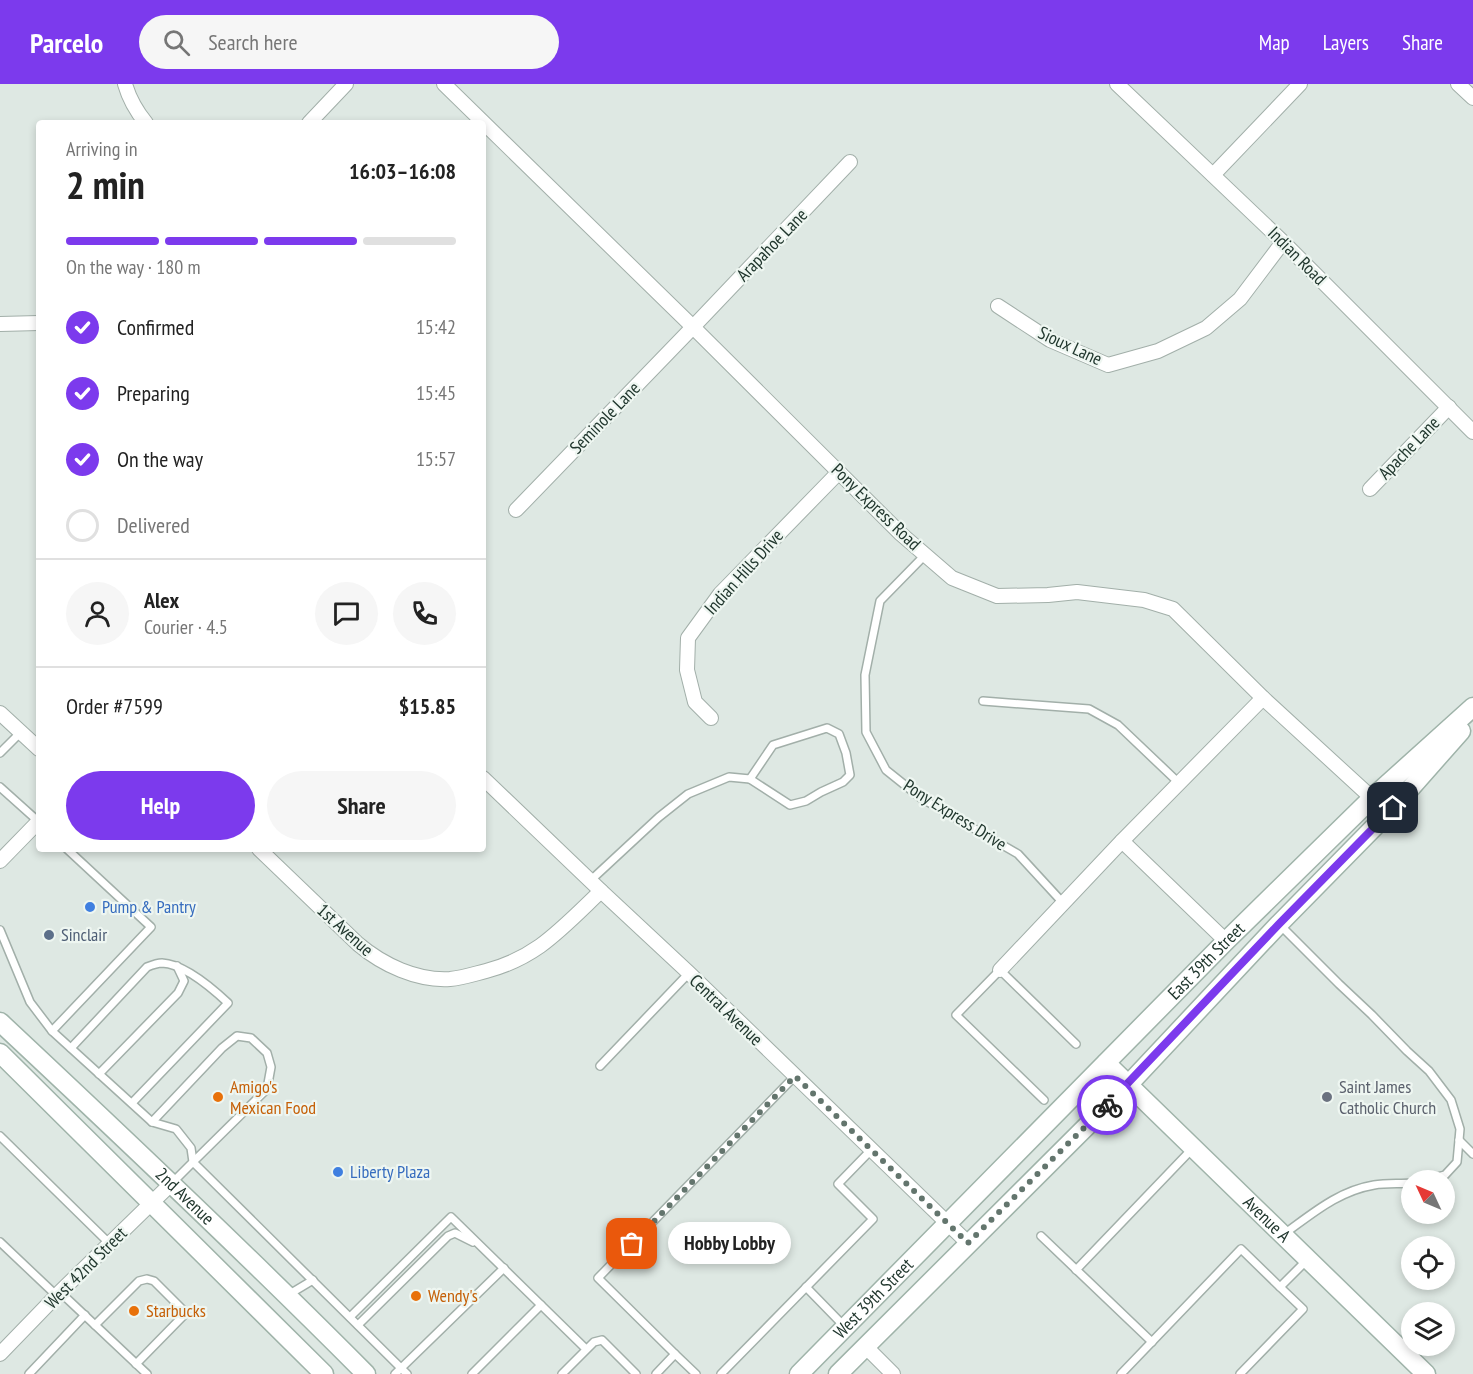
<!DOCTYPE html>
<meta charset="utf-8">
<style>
body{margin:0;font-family:"PT Sans Narrow",sans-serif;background:#f6f6f6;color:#222;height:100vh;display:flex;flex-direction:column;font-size:22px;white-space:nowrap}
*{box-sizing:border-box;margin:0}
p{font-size:20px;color:#767676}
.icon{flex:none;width:33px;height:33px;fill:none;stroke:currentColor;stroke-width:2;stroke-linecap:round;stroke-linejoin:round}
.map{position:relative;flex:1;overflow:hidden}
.details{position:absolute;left:36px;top:36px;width:450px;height:732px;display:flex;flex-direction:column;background:#fff;border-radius:6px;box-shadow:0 3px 9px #0003}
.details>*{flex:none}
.needle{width:39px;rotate:314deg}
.buttons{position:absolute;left:1401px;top:1086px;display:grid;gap:12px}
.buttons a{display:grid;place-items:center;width:54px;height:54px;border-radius:50%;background:#fff;box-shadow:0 3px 9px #0003;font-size:30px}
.pin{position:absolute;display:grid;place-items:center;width:51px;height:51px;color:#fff;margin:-26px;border-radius:12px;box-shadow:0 3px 9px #0006}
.courier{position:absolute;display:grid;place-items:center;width:60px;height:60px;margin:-30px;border:4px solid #7c3aed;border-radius:50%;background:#fff;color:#222;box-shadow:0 2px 8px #0007}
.bubble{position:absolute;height:42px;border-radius:21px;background:#fff;box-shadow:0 3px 9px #0003;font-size:20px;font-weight:700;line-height:42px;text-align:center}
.overview em{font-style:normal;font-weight:700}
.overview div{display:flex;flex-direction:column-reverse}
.overview{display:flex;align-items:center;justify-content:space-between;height:102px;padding:0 30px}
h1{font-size:39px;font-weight:700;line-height:45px}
.bar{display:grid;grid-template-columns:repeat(4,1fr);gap:9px 6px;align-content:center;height:72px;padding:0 30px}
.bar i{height:8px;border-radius:4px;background:#e0e0e0}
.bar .active{background:#7c3aed}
.bar p{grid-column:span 4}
.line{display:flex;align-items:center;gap:15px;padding:0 30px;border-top:2px solid #e0e0e0}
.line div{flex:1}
.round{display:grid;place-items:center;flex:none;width:63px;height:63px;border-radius:32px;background:#f6f6f6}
ol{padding:0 30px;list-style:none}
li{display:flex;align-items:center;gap:18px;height:66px}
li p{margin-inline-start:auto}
li .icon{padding:6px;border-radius:50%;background:#7c3aed;color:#fff;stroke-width:4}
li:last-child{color:#767676}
li i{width:33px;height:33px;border:3px solid #e0e0e0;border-radius:50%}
.cta{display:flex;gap:12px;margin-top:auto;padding:12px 30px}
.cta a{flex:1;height:69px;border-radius:36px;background:#7c3aed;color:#fff;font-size:24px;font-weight:700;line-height:69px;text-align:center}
.cta a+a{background:#f6f6f6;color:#222}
header{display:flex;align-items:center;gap:36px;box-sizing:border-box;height:84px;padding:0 30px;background:#7c3aed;color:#fff}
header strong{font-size:28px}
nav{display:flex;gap:33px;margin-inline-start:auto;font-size:21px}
.search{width:420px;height:54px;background:#f6f6f6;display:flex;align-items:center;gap:15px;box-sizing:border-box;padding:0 21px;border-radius:33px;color:#767676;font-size:22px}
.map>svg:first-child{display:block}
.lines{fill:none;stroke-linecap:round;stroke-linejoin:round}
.lane-casing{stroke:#a2afa9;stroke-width:10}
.street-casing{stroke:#a2afa9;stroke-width:16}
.secondary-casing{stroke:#9fb3a9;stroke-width:21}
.lane{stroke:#fff;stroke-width:7}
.street{stroke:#fff;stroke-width:14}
.secondary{stroke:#fff;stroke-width:18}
.done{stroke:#63756d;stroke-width:6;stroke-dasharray:0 10.8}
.route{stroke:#7c3aed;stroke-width:8}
.shop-dot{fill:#3f7fe0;stroke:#eef6f1;stroke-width:2}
.service-dot{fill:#5c6f8a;stroke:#eef6f1;stroke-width:2}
.food-dot{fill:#e8710a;stroke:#eef6f1;stroke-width:2}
.worship-dot{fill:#6b7280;stroke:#eef6f1;stroke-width:2}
.labels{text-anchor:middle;stroke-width:4.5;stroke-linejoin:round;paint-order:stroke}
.street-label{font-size:18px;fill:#21372e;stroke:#eef6f1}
.shop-label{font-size:18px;fill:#366cbe;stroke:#eef6f1;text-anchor:start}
.service-label{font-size:18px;fill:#4e5e75;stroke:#eef6f1;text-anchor:start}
.food-label{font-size:18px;fill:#c56008;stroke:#eef6f1;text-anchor:start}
.worship-label{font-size:18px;fill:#5b616d;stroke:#eef6f1;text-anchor:start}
</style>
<header>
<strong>Parcelo</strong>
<div class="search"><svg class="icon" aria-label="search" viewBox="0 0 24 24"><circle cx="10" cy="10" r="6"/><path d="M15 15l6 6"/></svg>Search here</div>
<nav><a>Map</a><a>Layers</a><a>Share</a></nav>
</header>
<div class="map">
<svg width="1473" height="1290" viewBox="0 0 1473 1290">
<rect width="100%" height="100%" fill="#dee8e3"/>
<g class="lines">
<defs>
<g id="lane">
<polyline points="925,471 880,517 865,591 866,648 886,686 921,714 1018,770 1064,820"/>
<polyline points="983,617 1089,625 1118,641 1180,700"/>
<polygon points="827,644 839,650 846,669 850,691 843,698 821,708 806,717 790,721 750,695 773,661"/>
<polyline points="0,669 20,649"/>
<polyline points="0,703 39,738"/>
<polyline points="590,797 659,733 688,710 729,693 750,695"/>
<polyline points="1279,840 1339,900 1372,931 1407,967 1429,987 1451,1016 1460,1045 1457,1078 1445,1091 1426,1096"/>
<polyline points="0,846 30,918 52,947 152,1038 176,1045 191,1064 193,1078 172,1099"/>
<polyline points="52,947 151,843 67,765"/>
<path d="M71,964L147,883C152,881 157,879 162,879C184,880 212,904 228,919L132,1019"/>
<polyline points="600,982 689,889"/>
<polyline points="99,990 178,909 184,897 177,882"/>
<polyline points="1044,1016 956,931 1000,886 1076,960"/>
<polyline points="152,1038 222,964 237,952 251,954 267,969 271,983 267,1005 193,1078 407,1290"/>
<polyline points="0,1052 110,1160"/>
<polyline points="1459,1056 1473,1070"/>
<path d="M1284,1150C1312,1130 1338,1107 1374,1101C1386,1099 1399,1100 1412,1099"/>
<polyline points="1041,1152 1152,1258"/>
<polyline points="0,1158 57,1212"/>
<polyline points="1076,1186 1193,1064"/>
<polyline points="806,1203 844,1242"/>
<polyline points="60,1208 147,1290"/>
<polyline points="288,1211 313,1196"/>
<polyline points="541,1221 586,1265"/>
<polyline points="350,1233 451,1133 541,1221 472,1290"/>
<polyline points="95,1241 139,1197 147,1195 154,1197 186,1229 136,1280"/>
<polyline points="358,1241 448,1152 455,1149 473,1158"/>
<polyline points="675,1270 598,1194 795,992"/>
<polyline points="29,1290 85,1231"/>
<polyline points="395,1290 504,1184"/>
<polyline points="562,1290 594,1258 602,1256 636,1290"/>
<polyline points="656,1290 675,1270 696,1290"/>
<polyline points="721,1290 873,1135 838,1100 872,1065"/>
<polyline points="1121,1290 1241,1165 1280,1203"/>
<polyline points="1240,1290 1303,1225 1280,1203 1308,1175"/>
</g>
<g id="street">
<path d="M125,0C129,14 137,28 146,39"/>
<polyline points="444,0 693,243 901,450 952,494 997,512 1048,511 1077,508 1144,516 1173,525 1263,614 1372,714"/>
<polyline points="1117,0 1283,158 1473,348"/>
<polyline points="1458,0 1473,14"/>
<polyline points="309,39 346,0"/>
<polyline points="1213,91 1300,0"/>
<polyline points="998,222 1050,256 1108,281 1158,267 1206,244 1240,215 1283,158"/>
<polyline points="0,240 39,239"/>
<polyline points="1370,405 1449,323"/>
<polyline points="516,426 693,243 850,78"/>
<polyline points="0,629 39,665"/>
<polyline points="711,634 695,618 687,586 688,554 720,510 839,388"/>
<polyline points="483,694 601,807 689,889 968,1159"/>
<polyline points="1122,757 1226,857"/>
<path d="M259,765L358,860C383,881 417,897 450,895C462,894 474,890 486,887C505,882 523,874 540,862C562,846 581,826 601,807"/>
<polyline points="0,777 39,737"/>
<polyline points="1000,886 1122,757 1263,614"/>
<polyline points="865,1262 893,1290"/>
<polyline points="0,1270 60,1208 172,1099"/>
</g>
<g id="secondary">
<path id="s1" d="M0,938C124,1054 247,1170 366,1290"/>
<polyline points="0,969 324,1290"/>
<path id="s2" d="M1106,979L1426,1290"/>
<path id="s3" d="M799,1290L1226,857L1372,714L1473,623"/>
<polyline points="838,1290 1128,1001 1279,840 1393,724 1461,647"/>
</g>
</defs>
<!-- lane casing -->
<use href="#lane" class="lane-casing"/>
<!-- street casing -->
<use href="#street" class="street-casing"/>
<!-- secondary casing -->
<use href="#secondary" class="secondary-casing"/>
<!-- lane -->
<use href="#lane" class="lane"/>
<!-- street -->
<use href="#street" class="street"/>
<!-- secondary -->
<use href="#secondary" class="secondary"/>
</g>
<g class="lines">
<!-- done -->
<polyline class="done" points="632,1160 795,992 968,1159 1107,1021"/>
<!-- route -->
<polyline class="route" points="1107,1021 1279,840 1393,724"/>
</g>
<!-- markers -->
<g class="shop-dot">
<circle cx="90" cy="823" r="6"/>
<circle cx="338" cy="1088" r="6"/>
</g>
<circle class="service-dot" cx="49" cy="851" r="6"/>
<g class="food-dot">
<circle cx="218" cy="1013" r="6"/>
<circle cx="416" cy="1212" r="6"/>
<circle cx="134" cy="1227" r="6"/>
</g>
<circle class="worship-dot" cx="1327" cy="1013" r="6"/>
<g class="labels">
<!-- street labels -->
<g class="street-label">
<text transform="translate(772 161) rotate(-46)" y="6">Arapahoe Lane</text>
<text transform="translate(1297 172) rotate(45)" y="6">Indian Road</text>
<text transform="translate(1070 262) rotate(25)" y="6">Sioux Lane</text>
<text transform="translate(605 334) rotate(-46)" y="6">Seminole Lane</text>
<text transform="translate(1409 364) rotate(-46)" y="6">Apache Lane</text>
<text transform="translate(876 423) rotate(44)" y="6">Pony Express Road</text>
<text transform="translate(744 488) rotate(-48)" y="6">Indian Hills Drive</text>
<text transform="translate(955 731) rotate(32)" y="6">Pony Express Drive</text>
<text transform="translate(345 846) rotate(42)" y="6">1st Avenue</text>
<text dy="6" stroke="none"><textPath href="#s3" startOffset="580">East 39th Street</textPath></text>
<text transform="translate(726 926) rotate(44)" y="6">Central Avenue</text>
<text dy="6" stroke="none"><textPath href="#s1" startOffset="254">2nd Avenue</textPath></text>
<text dy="6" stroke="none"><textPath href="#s2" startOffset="224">Avenue A</textPath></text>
<text transform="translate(86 1184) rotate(-45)" y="6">West 42nd Street</text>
<text dy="6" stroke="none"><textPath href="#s3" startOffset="106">West 39th Street</textPath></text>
</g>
<!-- shop labels -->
<g class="shop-label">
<text x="102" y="829">Pump &amp; Pantry</text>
<text x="350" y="1094">Liberty Plaza</text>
</g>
<!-- service labels -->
<g class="service-label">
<text x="61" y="857">Sinclair</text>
</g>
<!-- food labels -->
<g class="food-label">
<text x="230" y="1009">Amigo's<tspan x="230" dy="21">Mexican Food</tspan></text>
<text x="428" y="1218">Wendy's</text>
<text x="146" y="1233">Starbucks</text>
</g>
<!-- worship labels -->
<g class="worship-label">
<text x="1339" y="1009">Saint James<tspan x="1339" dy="21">Catholic Church</tspan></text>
</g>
</g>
</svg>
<div class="buttons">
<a><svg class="needle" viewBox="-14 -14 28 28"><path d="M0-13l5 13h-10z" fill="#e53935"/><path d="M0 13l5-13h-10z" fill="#767676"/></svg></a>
<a><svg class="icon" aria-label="locate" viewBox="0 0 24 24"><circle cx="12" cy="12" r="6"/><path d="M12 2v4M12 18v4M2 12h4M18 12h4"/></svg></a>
<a><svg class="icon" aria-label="layers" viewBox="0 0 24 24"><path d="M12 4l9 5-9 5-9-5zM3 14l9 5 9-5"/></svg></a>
</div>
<div class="pin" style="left:632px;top:1160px;background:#ea580c"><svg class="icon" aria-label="bag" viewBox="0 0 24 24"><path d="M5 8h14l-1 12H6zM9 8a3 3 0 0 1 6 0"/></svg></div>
<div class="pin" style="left:1393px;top:724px;background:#1f2937"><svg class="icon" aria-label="home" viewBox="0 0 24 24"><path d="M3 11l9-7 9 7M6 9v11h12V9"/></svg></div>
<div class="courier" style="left:1107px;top:1021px"><svg class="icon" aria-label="bike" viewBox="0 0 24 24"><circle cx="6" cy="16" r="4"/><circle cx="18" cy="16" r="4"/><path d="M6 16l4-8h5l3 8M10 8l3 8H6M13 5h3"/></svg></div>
<div class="bubble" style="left:668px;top:1138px;width:123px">Hobby Lobby</div>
<section class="details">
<div class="overview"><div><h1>2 min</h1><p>Arriving in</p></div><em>16:03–16:08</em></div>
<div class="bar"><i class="active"></i><i class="active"></i><i class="active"></i><i></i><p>On the way · 180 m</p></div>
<ol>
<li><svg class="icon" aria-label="check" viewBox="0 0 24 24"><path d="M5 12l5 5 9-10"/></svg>Confirmed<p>15:42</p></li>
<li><svg class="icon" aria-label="check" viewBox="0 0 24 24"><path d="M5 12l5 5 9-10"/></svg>Preparing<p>15:45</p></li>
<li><svg class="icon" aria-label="check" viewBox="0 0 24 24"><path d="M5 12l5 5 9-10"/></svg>On the way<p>15:57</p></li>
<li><i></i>Delivered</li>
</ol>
<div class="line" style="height:108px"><a class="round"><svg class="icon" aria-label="person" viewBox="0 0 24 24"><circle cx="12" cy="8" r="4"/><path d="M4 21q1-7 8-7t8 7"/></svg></a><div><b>Alex</b><p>Courier · 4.5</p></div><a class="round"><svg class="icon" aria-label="chat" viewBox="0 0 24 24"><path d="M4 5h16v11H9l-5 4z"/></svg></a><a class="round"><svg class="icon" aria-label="phone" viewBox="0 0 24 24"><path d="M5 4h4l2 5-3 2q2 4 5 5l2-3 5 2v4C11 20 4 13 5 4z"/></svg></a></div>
<div class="line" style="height:78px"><div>Order #7599</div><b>$15.85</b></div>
<div class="cta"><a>Help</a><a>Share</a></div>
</section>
</div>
